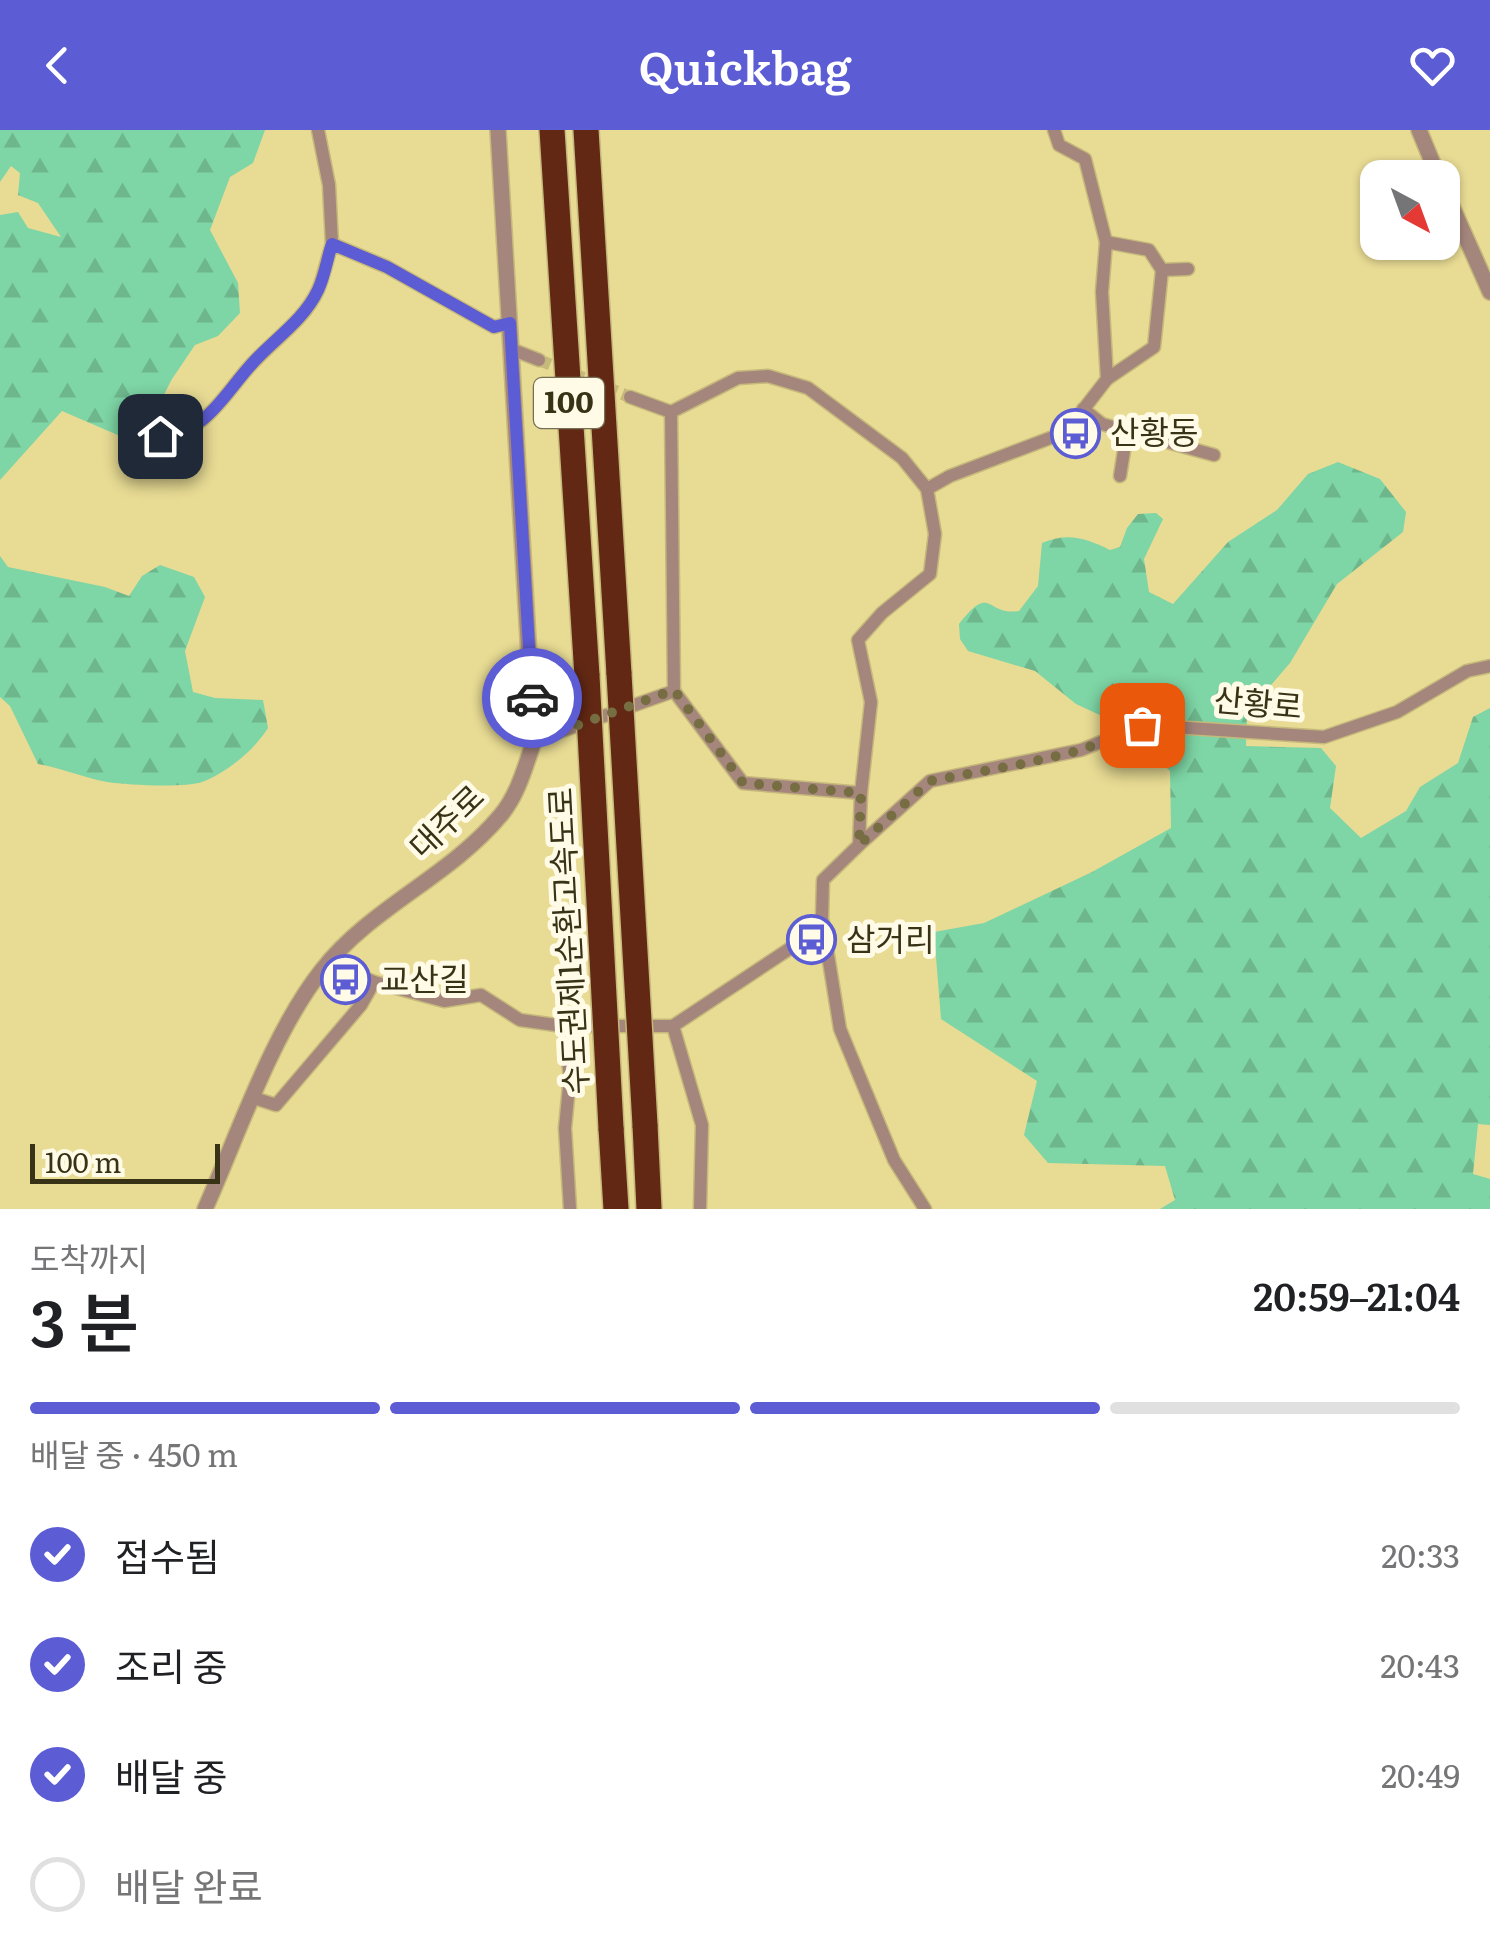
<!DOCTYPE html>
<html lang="ko">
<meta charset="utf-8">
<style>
body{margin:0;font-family:Literata,"Noto Sans KR",serif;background:#f6f6f6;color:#202124;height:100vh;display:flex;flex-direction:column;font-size:38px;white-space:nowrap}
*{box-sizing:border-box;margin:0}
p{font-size:32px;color:#757577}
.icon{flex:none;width:55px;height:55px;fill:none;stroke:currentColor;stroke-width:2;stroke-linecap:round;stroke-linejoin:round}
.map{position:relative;height:1079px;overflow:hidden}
.panel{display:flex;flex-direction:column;background:#fff;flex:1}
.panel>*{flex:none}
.needle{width:65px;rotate:139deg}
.buttons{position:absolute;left:1360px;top:30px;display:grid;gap:20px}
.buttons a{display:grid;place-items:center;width:100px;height:100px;border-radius:20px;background:#fff;box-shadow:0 2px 8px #0004;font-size:50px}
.scale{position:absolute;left:30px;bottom:25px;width:190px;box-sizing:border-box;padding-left:10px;border:5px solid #383316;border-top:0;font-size:28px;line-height:35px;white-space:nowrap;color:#383316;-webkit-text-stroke:8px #fffbe7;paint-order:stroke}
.pin{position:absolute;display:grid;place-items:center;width:85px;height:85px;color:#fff;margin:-42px;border-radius:20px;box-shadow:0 5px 15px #0006}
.courier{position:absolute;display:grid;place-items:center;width:100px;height:100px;margin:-50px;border:8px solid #5c5cd4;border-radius:50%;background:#fff;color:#222;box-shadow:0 2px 12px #0007}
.overview em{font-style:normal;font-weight:600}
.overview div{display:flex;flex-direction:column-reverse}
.overview{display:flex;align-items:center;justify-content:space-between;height:170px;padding:0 30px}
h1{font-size:65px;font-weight:600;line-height:75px}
.bar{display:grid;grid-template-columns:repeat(4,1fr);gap:15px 10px;align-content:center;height:120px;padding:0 30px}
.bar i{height:12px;border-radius:8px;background:#e0e0e0}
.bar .current{background:#5c5cd4}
.bar p{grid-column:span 4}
ol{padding:0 30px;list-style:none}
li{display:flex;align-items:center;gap:30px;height:110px}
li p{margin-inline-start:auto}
li .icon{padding:10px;border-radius:50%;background:#5c5cd4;color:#fff;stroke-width:4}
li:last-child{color:#757577}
li i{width:55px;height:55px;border:5px solid #e0e0e0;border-radius:50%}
header{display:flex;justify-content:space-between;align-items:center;height:130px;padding:0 30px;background:#5c5cd4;color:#fff;font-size:45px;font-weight:600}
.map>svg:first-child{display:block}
.forest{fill:url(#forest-firs)}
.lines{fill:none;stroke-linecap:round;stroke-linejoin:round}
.minor-tunnel{stroke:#c5b97b;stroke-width:12;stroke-dasharray:12 6;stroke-linecap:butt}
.minor-casing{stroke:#c5b97b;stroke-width:15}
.tertiary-casing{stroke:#c5b97b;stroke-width:18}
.motorway-casing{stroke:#c5b97b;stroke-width:28}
.minor{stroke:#a5867c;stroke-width:12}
.tertiary{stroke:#a5867c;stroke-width:15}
.motorway{stroke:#622814;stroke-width:25}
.motorway-bridge-casing{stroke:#c5b97b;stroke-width:28;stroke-linecap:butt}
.motorway-bridge{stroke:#622814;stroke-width:25}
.done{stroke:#766e42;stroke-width:10;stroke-dasharray:0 18}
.route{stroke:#5c5cd4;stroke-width:12}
.labels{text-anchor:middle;stroke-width:10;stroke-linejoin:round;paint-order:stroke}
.shield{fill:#fffbe7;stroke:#746f55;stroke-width:2.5}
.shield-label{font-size:30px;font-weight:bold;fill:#383316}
.poi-label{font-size:32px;fill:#383316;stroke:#fffbe7;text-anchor:start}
.street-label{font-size:32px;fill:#383316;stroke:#fffbe7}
</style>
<header><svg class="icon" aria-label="back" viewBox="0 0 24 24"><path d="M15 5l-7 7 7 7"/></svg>Quickbag<svg class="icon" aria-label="heart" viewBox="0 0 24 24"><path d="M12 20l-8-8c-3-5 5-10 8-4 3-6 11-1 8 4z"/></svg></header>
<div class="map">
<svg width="1490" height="1079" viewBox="0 0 1490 1079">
<defs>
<pattern id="forest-firs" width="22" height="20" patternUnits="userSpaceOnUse" patternTransform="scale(2.5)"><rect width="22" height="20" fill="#7ed5a5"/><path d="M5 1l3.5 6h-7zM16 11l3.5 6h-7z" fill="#6eb78d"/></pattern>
</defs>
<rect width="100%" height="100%" fill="#e8db94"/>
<!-- forest -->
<g class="forest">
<polygon points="0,0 265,0 253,33 230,47 210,100 238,153 240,183 218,206 195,215 172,249 148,296 120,306 62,281 0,350 0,85 18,82 28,98 61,107 38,73 18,65 20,43 11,36 0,52"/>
<path d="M1338,332L1380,349L1406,382L1403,402L1337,454L1290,533L1247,583L1246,616L1321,618L1336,636L1330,678L1361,708L1406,681L1420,657L1458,633L1473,587L1490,578V995L1478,994L1473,1044L1490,1049V1079H1160L1175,1070L1165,1036L1048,1033L1024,1005L1037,951L941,889L934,802L984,793L1092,742L1171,698L1170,641L1117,593L1076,574L1035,541L968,521L960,509L959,494C992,452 985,486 1019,481L1038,456L1042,413C1067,402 1086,408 1110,420L1120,417L1127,398L1138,384L1156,383L1163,389L1144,429L1149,462L1173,474L1228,412L1277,380L1308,344Z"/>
<path d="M0,426L8,437L105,457L129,466L142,446L160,435L194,447L205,467L185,521L193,562L215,568L263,570L268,598C254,620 228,642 202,652C184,658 128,655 107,652C84,648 62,638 38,634L10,576L0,567Z"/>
</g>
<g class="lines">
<!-- minor-tunnel -->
<polyline class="minor-tunnel" points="539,230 630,267"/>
<defs>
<g id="minor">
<polyline points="318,0 329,55 332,114"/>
<polyline points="1106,112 1149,120 1162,140 1154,217 1107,249"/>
<polyline points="1162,140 1188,139"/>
<polyline points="511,219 539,230"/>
<polyline points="630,267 671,282"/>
<polyline points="1083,279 1102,294 1214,325"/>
<polyline points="671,282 738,248 768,246 808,258 902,328 927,359 935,404 930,444 882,483 858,510 871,572 861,663 859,715 823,750 822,788 840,899 894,1030 925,1079"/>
<path d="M160,306C206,303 223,266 250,236C273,210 303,192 318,160C324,146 327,129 332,114L387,137L494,197L510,193"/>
<polyline points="1120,346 1127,302"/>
<polyline points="927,359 950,346 1066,302 1107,249 1102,162 1106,112 1085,29 1059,15 1054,0"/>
<polyline points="674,561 743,653 861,663"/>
<polyline points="534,611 674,561 671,282"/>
<polyline points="859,715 930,651 1081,620 1143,595 1324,607 1397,582 1467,541 1490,536"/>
<polyline points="329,832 374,852 444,871 481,865 520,890 563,896 673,896 824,796"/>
<polyline points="563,896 570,946 565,998 570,1079"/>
<polyline points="673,896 702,995 700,1079"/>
<polyline points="254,968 276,975 361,875 374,852"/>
</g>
<g id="tertiary">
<polyline points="1419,0 1439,48"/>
<polyline points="1442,54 1490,162"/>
<path d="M205,1079C238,1005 272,903 322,840C370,778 449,747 500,686C518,665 525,637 534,611L498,0"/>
</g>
<g id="motorway">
<polyline points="552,0 587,546"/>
<polyline points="586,0 619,544"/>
<polyline points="645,995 649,1079"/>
<polyline points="611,998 616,1079"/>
</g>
</defs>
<!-- minor casing -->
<use href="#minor" class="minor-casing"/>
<!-- tertiary casing -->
<use href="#tertiary" class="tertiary-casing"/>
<!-- motorway casing -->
<use href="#motorway" class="motorway-casing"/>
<!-- minor -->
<use href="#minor" class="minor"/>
<!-- tertiary -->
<use href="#tertiary" class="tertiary"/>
<!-- motorway -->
<use href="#motorway" class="motorway"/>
<defs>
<g id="motorway-bridge">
<polyline points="619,544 645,995"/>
<polyline points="587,546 611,998"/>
</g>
</defs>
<!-- motorway-bridge casing -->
<use href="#motorway-bridge" class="motorway-bridge-casing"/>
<!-- motorway-bridge -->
<use href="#motorway-bridge" class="motorway-bridge"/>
</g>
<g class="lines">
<!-- done -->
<polyline class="done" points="532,568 534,611 674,560 743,653 861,663 859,715 930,651 1022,634 1082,620 1142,595"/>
<!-- route -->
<path class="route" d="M160,306C206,303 223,266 250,236C272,210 303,192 318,160C325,146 327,129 332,114L387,137L494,197L510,193L532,568"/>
</g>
<!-- icons -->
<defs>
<symbol id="bus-ring" viewBox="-11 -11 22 22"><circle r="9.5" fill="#fffbe7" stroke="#5c5cd4" stroke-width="1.5"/><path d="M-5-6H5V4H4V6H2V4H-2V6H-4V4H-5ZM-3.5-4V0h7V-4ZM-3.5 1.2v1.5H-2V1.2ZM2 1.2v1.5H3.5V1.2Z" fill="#5c5cd4"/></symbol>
</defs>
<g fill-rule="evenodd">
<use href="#bus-ring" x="1048" y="276" width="55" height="55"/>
<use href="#bus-ring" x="784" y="782" width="55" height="55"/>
<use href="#bus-ring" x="318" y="822" width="55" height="55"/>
</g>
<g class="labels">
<!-- shield labels -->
<rect class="shield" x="534" y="248" width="70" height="50" rx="8"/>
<g class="shield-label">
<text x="569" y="283">100</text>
</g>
<!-- poi labels -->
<g class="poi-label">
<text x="1110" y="314">산황동</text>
<text x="846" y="821">삼거리</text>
<text x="380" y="861">교산길</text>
</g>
<!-- street labels -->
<g class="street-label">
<text transform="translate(1258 574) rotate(5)" y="11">산황로</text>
<text transform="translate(447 692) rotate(-44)" y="11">대주로</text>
<text transform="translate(569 811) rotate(-93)" y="11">수도권제1순환고속도로</text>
</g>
</g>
</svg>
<div class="buttons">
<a><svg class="needle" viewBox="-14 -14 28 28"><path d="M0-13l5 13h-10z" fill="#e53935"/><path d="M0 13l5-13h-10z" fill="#757577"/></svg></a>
</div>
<div class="scale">100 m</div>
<div class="pin" style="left:1142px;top:595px;background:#ea580c"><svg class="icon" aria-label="bag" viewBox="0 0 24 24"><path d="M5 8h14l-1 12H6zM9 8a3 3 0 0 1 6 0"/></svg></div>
<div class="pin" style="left:160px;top:306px;background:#1f2937"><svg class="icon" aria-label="home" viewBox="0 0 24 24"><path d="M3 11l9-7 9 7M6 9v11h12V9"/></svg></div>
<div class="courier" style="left:532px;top:568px"><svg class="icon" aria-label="car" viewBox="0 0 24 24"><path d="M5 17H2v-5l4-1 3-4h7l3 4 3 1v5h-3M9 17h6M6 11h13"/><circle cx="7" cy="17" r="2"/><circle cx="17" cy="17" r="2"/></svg></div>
</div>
<section class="panel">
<div class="overview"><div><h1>3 분</h1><p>도착까지</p></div><em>20:59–21:04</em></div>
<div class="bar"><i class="current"></i><i class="current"></i><i class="current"></i><i></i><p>배달 중 · 450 m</p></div>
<ol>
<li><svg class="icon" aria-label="check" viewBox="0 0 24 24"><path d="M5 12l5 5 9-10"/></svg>접수됨<p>20:33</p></li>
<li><svg class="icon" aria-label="check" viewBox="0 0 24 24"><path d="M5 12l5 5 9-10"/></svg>조리 중<p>20:43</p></li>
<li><svg class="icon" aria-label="check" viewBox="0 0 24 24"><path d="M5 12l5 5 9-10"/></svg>배달 중<p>20:49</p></li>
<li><i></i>배달 완료</li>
</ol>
</section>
